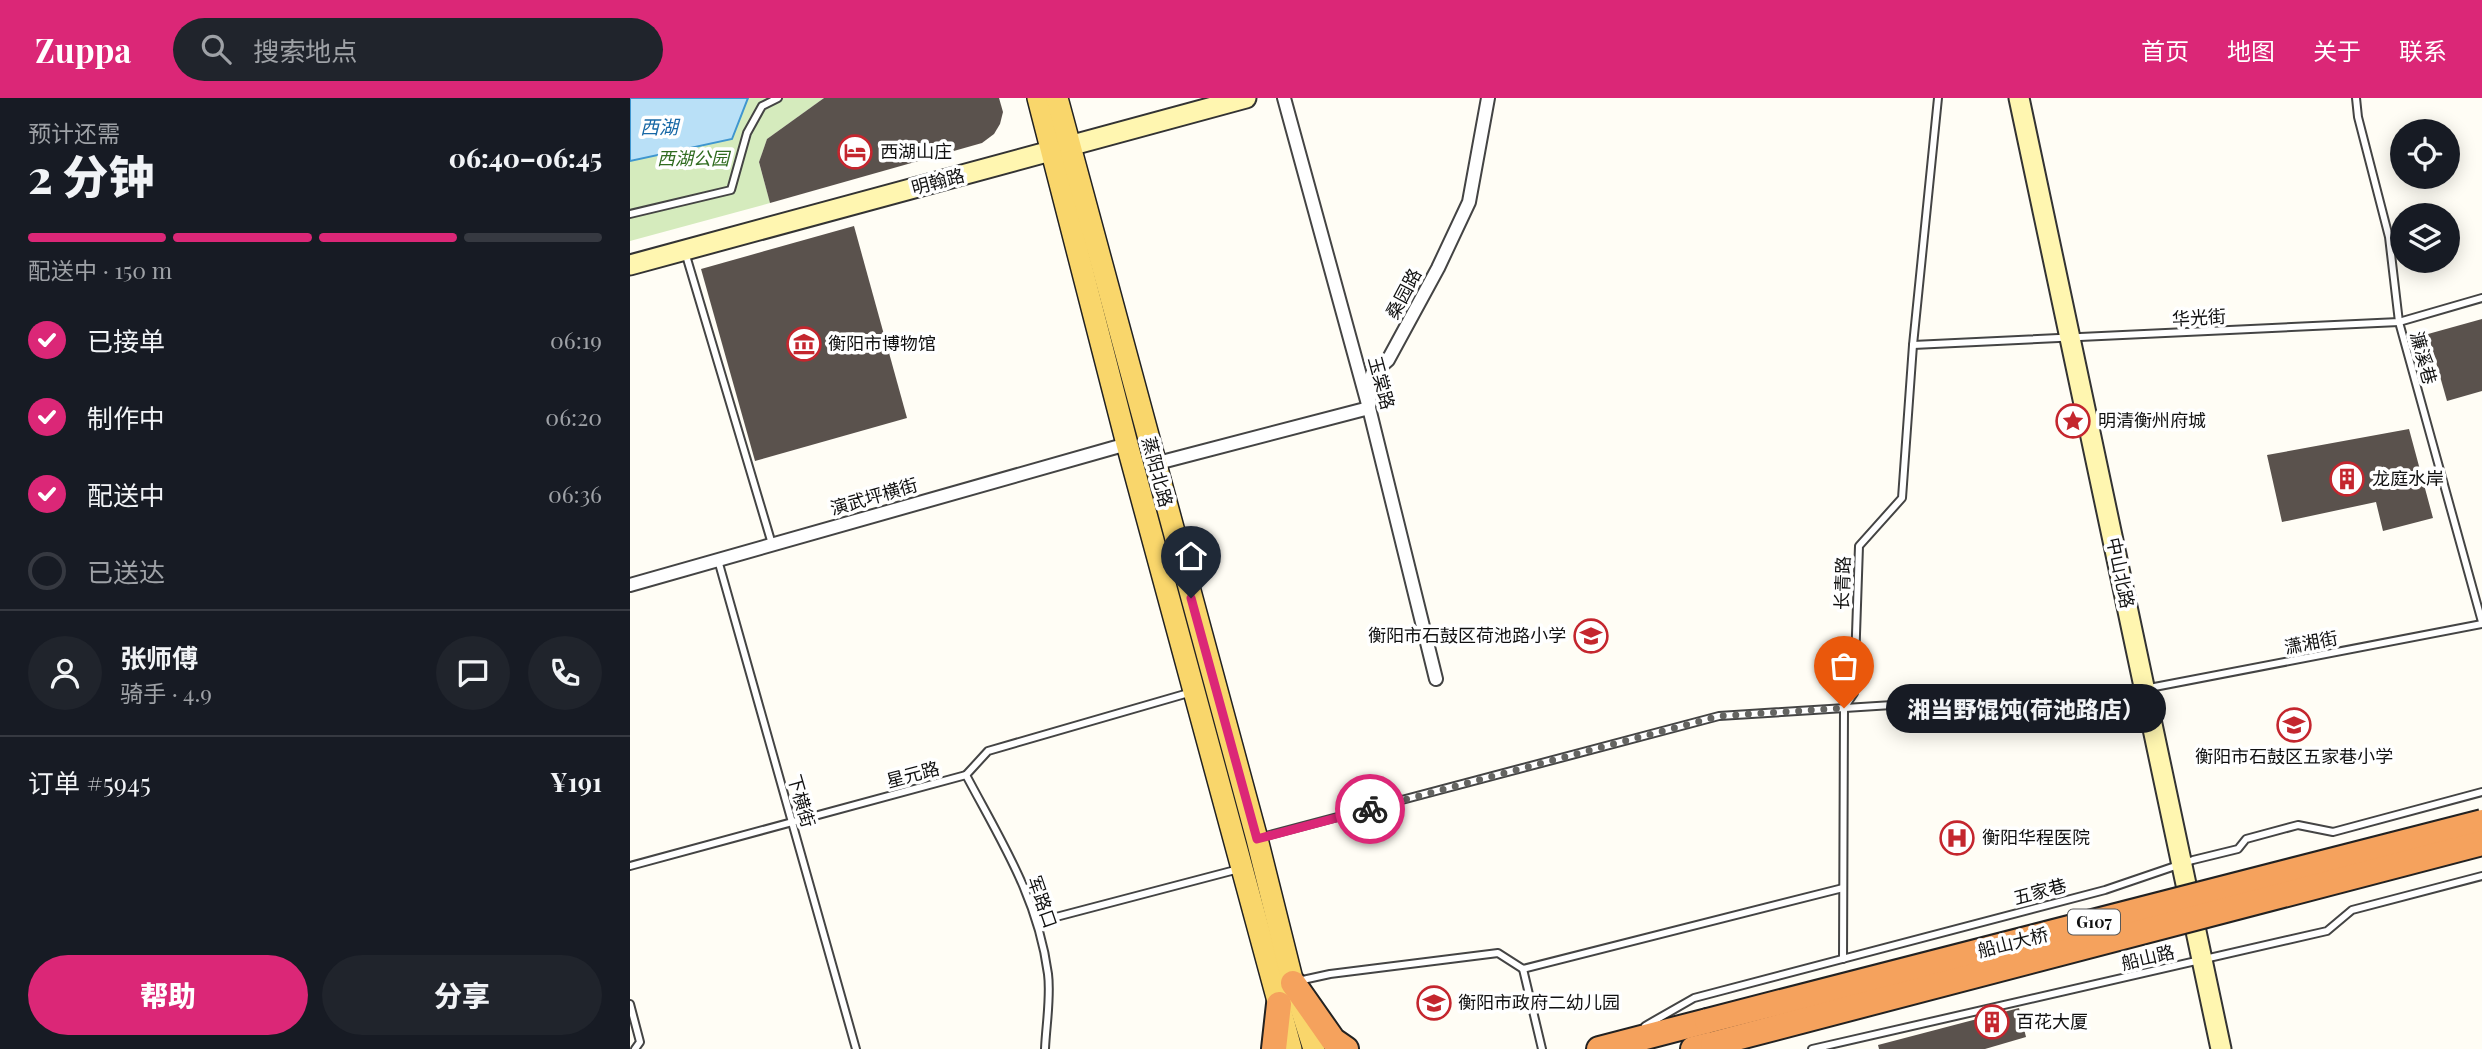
<!DOCTYPE html>
<html lang="zh">
<meta charset="utf-8">
<style>
body{margin:0;font-family:"Playfair Display","Noto Sans SC",serif;background:#20242c;color:#f1f3f6;height:100vh;display:flex;flex-direction:column;font-size:26px;white-space:nowrap}
*{box-sizing:border-box;margin:0}
p{font-size:23px;color:#9ea1a6}
.icon{flex:none;width:38px;height:38px;fill:none;stroke:currentColor;stroke-width:2;stroke-linecap:round;stroke-linejoin:round}
.map{position:relative;flex:1;overflow:hidden}
.drawer{display:flex;flex-direction:column;background:#171b24;width:630px}
.drawer>*{flex:none}
.fabs{position:absolute;left:1760px;top:21px;display:grid;gap:14px}
.fabs a{display:grid;place-items:center;width:70px;height:70px;border-radius:50%;background:#171b24;box-shadow:0 4px 18px #0003;font-size:35px}
.pin{position:absolute;display:grid;place-items:center;width:60px;height:60px;color:#fff;margin:-72px -30px;border-radius:50% 50% 50% 0;rotate:-45deg;box-shadow:0 0 7px #0007}
.pin .icon{rotate:45deg}
.courier{position:absolute;display:grid;place-items:center;width:70px;height:70px;margin:-35px;border:5px solid #db2777;border-radius:50%;background:#fff;color:#222;box-shadow:0 2px 9px #0007}
.bubble{position:absolute;height:49px;border-radius:24px;background:#171b24;box-shadow:0 4px 18px #0003;font-size:23px;font-weight:800;line-height:49px;text-align:center}
.overview em{font-style:normal;font-weight:800}
.overview div{display:flex;flex-direction:column-reverse}
.overview{display:flex;align-items:center;justify-content:space-between;height:119px;padding:0 28px}
h1{font-size:46px;font-weight:800;line-height:52px}
.bar{display:grid;grid-template-columns:repeat(4,1fr);gap:10px 7px;align-content:center;height:84px;padding:0 28px}
.bar i{height:9px;border-radius:5px;background:#363941}
.bar .current{background:#db2777}
.bar p{grid-column:span 4}
.line{display:flex;align-items:center;gap:18px;padding:0 28px;border-top:2px solid #363941}
.line div{flex:1}
.round{display:grid;place-items:center;flex:none;width:74px;height:74px;border-radius:37px;background:#20242c}
ol{padding:0 28px;list-style:none}
li{display:flex;align-items:center;gap:21px;height:77px}
li p{margin-inline-start:auto}
li .icon{padding:7px;border-radius:50%;background:#db2777;color:#fff;stroke-width:4}
li:last-child{color:#9ea1a6}
li i{width:38px;height:38px;border:4px solid #363941;border-radius:50%}
.cta{display:flex;gap:14px;margin-top:auto;padding:14px 28px}
.cta a{flex:1;height:80px;border-radius:42px;background:#db2777;color:#fff;font-size:28px;font-weight:800;line-height:80px;text-align:center}
.cta a+a{background:#20242c;color:#f1f3f6}
header{display:flex;align-items:center;gap:42px;box-sizing:border-box;height:98px;padding:0 35px;background:#db2777;color:#fff}
header strong{font-size:33px}
nav{display:flex;gap:38px;margin-inline-start:auto;font-size:24px}
.search{width:490px;height:63px;background:#20242c;display:flex;align-items:center;gap:18px;box-sizing:border-box;padding:0 24px;border-radius:38px;color:#9ea1a6;font-size:26px}
main{display:flex;flex:1;min-height:0}
.map>svg:first-child{display:block}
.green{fill:#d5ebbd}
.water{fill:#b9e0f7;stroke:#3f96cf;stroke-width:2}
.building{fill:#5a524d}
.lines{fill:none;stroke-linecap:round;stroke-linejoin:round}
.lane-casing{stroke:#444;stroke-width:10}
.street-casing{stroke:#444;stroke-width:16}
.secondary-casing{stroke:#333;stroke-width:23}
.primary-casing{stroke:#222;stroke-width:24}
.highway-casing{stroke:#222;stroke-width:28}
.lane{stroke:#fff;stroke-width:6}
.street{stroke:#fff;stroke-width:12}
.secondary{stroke:#fff6b0;stroke-width:19}
.primary{stroke:#f9d66b;stroke-width:21}
.highway{stroke:#f5a25d;stroke-width:24}
.highway-bridge-casing{stroke:#222;stroke-width:28;stroke-linecap:butt}
.highway-bridge{stroke:#f5a25d;stroke-width:24}
.done{stroke:#646461;stroke-width:7;stroke-dasharray:0 12.6}
.route{stroke:#db2777;stroke-width:9}
.labels{text-anchor:middle;stroke-width:7;stroke-linejoin:round;paint-order:stroke}
.shield{fill:#fff;stroke:#585858;stroke-width:2}
.shield-label{font-size:16px;font-weight:bold;fill:#111}
.poi-label{font-size:18px;fill:#111;stroke:#fff;text-anchor:start}
.park-label{font-size:18px;font-style:italic;fill:#2f6b1f;stroke:#fff}
.street-label{font-size:18px;fill:#111;stroke:#fff}
.water-label{font-size:19px;font-style:italic;fill:#1768a6;stroke:#fff}
</style>
<header>
<strong>Zuppa</strong>
<div class="search"><svg class="icon" aria-label="search" viewBox="0 0 24 24"><circle cx="10" cy="10" r="6"/><path d="M15 15l6 6"/></svg>搜索地点</div>
<nav><a>首页</a><a>地图</a><a>关于</a><a>联系</a></nav>
</header>
<main>
<section class="drawer">
<div class="overview"><div><h1>2 分钟</h1><p>预计还需</p></div><em>06:40–06:45</em></div>
<div class="bar"><i class="current"></i><i class="current"></i><i class="current"></i><i></i><p>配送中 · 150 m</p></div>
<ol>
<li><svg class="icon" aria-label="check" viewBox="0 0 24 24"><path d="M5 12l5 5 9-10"/></svg>已接单<p>06:19</p></li>
<li><svg class="icon" aria-label="check" viewBox="0 0 24 24"><path d="M5 12l5 5 9-10"/></svg>制作中<p>06:20</p></li>
<li><svg class="icon" aria-label="check" viewBox="0 0 24 24"><path d="M5 12l5 5 9-10"/></svg>配送中<p>06:36</p></li>
<li><i></i>已送达</li>
</ol>
<div class="line" style="height:126px"><a class="round"><svg class="icon" aria-label="person" viewBox="0 0 24 24"><circle cx="12" cy="8" r="4"/><path d="M4 21q1-7 8-7t8 7"/></svg></a><div><b>张师傅</b><p>骑手 · 4.9</p></div><a class="round"><svg class="icon" aria-label="chat" viewBox="0 0 24 24"><path d="M4 5h16v11H9l-5 4z"/></svg></a><a class="round"><svg class="icon" aria-label="phone" viewBox="0 0 24 24"><path d="M5 4h4l2 5-3 2q2 4 5 5l2-3 5 2v4C11 20 4 13 5 4z"/></svg></a></div>
<div class="line" style="height:91px"><div>订单 #5945</div><b>¥191</b></div>
<div class="cta"><a>帮助</a><a>分享</a></div>
</section>
<div class="map">
<svg width="1852" height="951" viewBox="0 0 1852 951">
<rect width="100%" height="100%" fill="#fffdf5"/>
<!-- green -->
<polygon class="green" points="0,0 194,0 137,41 129,64 140,105 0,143"/>
<!-- water -->
<polygon class="water" points="0,0 118,0 102,41 0,63"/>
<!-- building -->
<g class="building">
<polygon points="194,0 369,0 373,14 370,26 364,36 352,45 140,105 129,64 137,41"/>
<polygon points="224,128 277,320 125,363 71,171"/>
<polygon points="1852,221 1852,293 1817,303 1798,236"/>
<polygon points="1779,331 1803,420 1753,433 1746,404 1652,424 1637,357"/>
<polygon points="1389,910 1396,939 1355,951 1249,951 1248,947"/>
</g>
<g class="lines">
<defs>
<g id="lane">
<polyline points="1726,0 1728,19 1759,139 1769,224 1852,524"/>
<polyline points="0,116 101,92 117,35 132,8 148,0"/>
<polyline points="55,154 142,446"/>
<polyline points="1283,247 1769,224 1852,200"/>
<polyline points="88,462 226,951"/>
<path d="M336,677C371,743 408,800 418,876C421,899 416,927 415,951"/>
<polyline points="632,739 1089,618 1514,591 1852,526"/>
<polyline points="0,768 336,677 358,653 562,594"/>
<polyline points="407,824 609,771"/>
<polyline points="1213,861 1214,610 1224,595 1229,448 1272,400 1283,247 1308,0"/>
<polyline points="893,871 912,951"/>
<polyline points="668,883 700,876 868,855 893,871 1213,790"/>
<polyline points="0,906 10,944 5,951"/>
<polyline points="1015,928 1064,900 1475,792 1563,762 1608,751 1616,741 1668,727 1703,734 1852,694"/>
<polyline points="1182,951 1697,833 1722,812 1852,778"/>
</g>
<g id="street">
<polyline points="654,0 739,310 806,581"/>
<polyline points="524,366 739,310 742,276 758,262 808,170 839,104 858,0"/>
<polyline points="0,487 497,346"/>
</g>
<g id="secondary">
<polyline points="1389,0 1591,951"/>
<polyline points="0,167 616,0"/>
</g>
<g id="primary">
<polyline points="408,0 497,346 661,951"/>
<polyline points="427,0 627,741 663,885 684,951"/>
</g>
<g id="highway">
<polyline points="663,885 703,942 716,951"/>
<polyline points="644,951 649,906"/>
<polyline points="969,951 1077,923"/>
<polyline points="1063,951 1083,946"/>
</g>
</defs>
<!-- lane casing -->
<use href="#lane" class="lane-casing"/>
<!-- street casing -->
<use href="#street" class="street-casing"/>
<!-- secondary casing -->
<use href="#secondary" class="secondary-casing"/>
<!-- primary casing -->
<use href="#primary" class="primary-casing"/>
<!-- highway casing -->
<use href="#highway" class="highway-casing"/>
<!-- lane -->
<use href="#lane" class="lane"/>
<!-- street -->
<use href="#street" class="street"/>
<!-- secondary -->
<use href="#secondary" class="secondary"/>
<!-- primary -->
<use href="#primary" class="primary"/>
<!-- highway -->
<use href="#highway" class="highway"/>
<defs>
<g id="highway-bridge">
<polyline points="1077,923 1852,724"/>
<polyline points="1083,946 1852,745"/>
</g>
</defs>
<!-- highway-bridge casing -->
<use href="#highway-bridge" class="highway-bridge-casing"/>
<!-- highway-bridge -->
<use href="#highway-bridge" class="highway-bridge"/>
</g>
<g class="lines">
<!-- done -->
<polyline class="done" points="740,711 1089,618 1214,610"/>
<!-- route -->
<polyline class="route" points="561,500 627,741 740,711"/>
</g>
<!-- icons -->
<defs>
<symbol id="hotel-ring" viewBox="-11 -11 22 22"><circle r="9.5" fill="#fff" stroke="#c4262e" stroke-width="1.5"/><path d="M-6-4.5h1.5V1H6V5H4.5V3h-9V5H-6ZM-4 0a1.8 1.8 0 1 1 3.6 0ZM.5 0V-2.5h3Q6-2.5 6 0Z" fill="#c4262e"/></symbol>
<symbol id="museum-ring" viewBox="-11 -11 22 22"><circle r="9.5" fill="#fff" stroke="#c4262e" stroke-width="1.5"/><path d="M0-6L6-3V-2H-6V-3ZM-5-1h2V3h-2ZM-1-1h2V3h-2ZM3-1h2V3H3ZM-6 4H6V6H-6Z" fill="#c4262e"/></symbol>
<symbol id="sight-ring" viewBox="-11 -11 22 22"><circle r="9.5" fill="#fff" stroke="#c4262e" stroke-width="1.5"/><path d="M0-6L1.8-2.2L6-1.7L2.9 1.2L3.7 5.4L0 3.3L-3.7 5.4L-2.9 1.2L-6-1.7L-1.8-2.2Z" fill="#c4262e"/></symbol>
<symbol id="building-ring" viewBox="-11 -11 22 22"><circle r="9.5" fill="#fff" stroke="#c4262e" stroke-width="1.5"/><path d="M-4-6H4V6H1V3H-1V6H-4ZM-2.5-4.3h1.7v1.8h-1.7ZM.8-4.3h1.7v1.8H.8ZM-2.5-1h1.7V.8h-1.7ZM.8-1h1.7V.8H.8Z" fill="#c4262e"/></symbol>
<symbol id="school-ring" viewBox="-11 -11 22 22"><circle r="9.5" fill="#fff" stroke="#c4262e" stroke-width="1.5"/><path d="M0-5L7-2L0 1L-7-2ZM-4 1L0 2.5L4 1V4Q0 6-4 4Z" fill="#c4262e"/></symbol>
<symbol id="hospital-ring" viewBox="-11 -11 22 22"><circle r="9.5" fill="#fff" stroke="#c4262e" stroke-width="1.5"/><path d="M-5-5h3v3.5h4V-5h3V5h-3V1.5h-4V5h-3Z" fill="#c4262e"/></symbol>
</defs>
<g fill-rule="evenodd">
<use href="#hotel-ring" x="206" y="35" width="38" height="38"/>
<use href="#museum-ring" x="155" y="227" width="38" height="38"/>
<use href="#sight-ring" x="1424" y="304" width="38" height="38"/>
<use href="#building-ring" x="1698" y="362" width="38" height="38"/>
<use href="#school-ring" x="942" y="519" width="38" height="38"/>
<use href="#school-ring" x="1645" y="608" width="38" height="38"/>
<use href="#hospital-ring" x="1308" y="721" width="38" height="38"/>
<use href="#school-ring" x="785" y="886" width="38" height="38"/>
<use href="#building-ring" x="1343" y="905" width="38" height="38"/>
</g>
<g class="labels">
<!-- shield labels -->
<rect class="shield" x="1438" y="811.5" width="52" height="25" rx="5"/>
<g class="shield-label">
<text x="1464" y="830">G107</text>
</g>
<!-- poi labels -->
<g class="poi-label">
<text x="250" y="60">西湖山庄</text>
<text x="198" y="252">衡阳市博物馆</text>
<text x="1468" y="329">明清衡州府城</text>
<text x="1742" y="387">龙庭水岸</text>
<text x="936" y="544" text-anchor="end">衡阳市石鼓区荷池路小学</text>
<text x="1664" y="665" text-anchor="middle">衡阳市石鼓区五家巷小学</text>
<text x="1352" y="746">衡阳华程医院</text>
<text x="828" y="911">衡阳市政府二幼儿园</text>
<text x="1386" y="930">百花大厦</text>
</g>
<!-- park labels -->
<g class="park-label">
<text x="63" y="67">西湖公园</text>
</g>
<!-- street labels -->
<g class="street-label">
<text transform="translate(308 84) rotate(-15)" y="6">明翰路</text>
<text transform="translate(774 196) rotate(-62)" y="6">桑园路</text>
<text transform="translate(1569 220) rotate(-3)" y="6">华光街</text>
<text transform="translate(1793 260) rotate(75)" y="6">濂溪巷</text>
<text transform="translate(751 285) rotate(75)" y="6">玉棠路</text>
<text transform="translate(527 374) rotate(75)" y="6">蒸阳北路</text>
<text transform="translate(244 399) rotate(-16)" y="6">演武坪横街</text>
<text transform="translate(1490 475) rotate(78)" y="6">中山北路</text>
<text transform="translate(1213 485) rotate(-88)" y="6">长青路</text>
<text transform="translate(1681 545) rotate(-11)" y="6">潇湘街</text>
<text transform="translate(283 677) rotate(-15)" y="6">星元路</text>
<text transform="translate(171 703) rotate(74)" y="6">下横街</text>
<text transform="translate(1410 794) rotate(-15)" y="6">五家巷</text>
<text transform="translate(412 804) rotate(71)" y="6">军路口</text>
<text transform="translate(1383 845) rotate(-14)" y="6">船山大桥</text>
<text transform="translate(1518 860) rotate(-13)" y="6">船山路</text>
</g>
<!-- water labels -->
<g class="water-label">
<text x="29" y="36">西湖</text>
</g>
</g>
</svg>
<div class="fabs">
<a><svg class="icon" aria-label="locate" viewBox="0 0 24 24"><circle cx="12" cy="12" r="6"/><path d="M12 2v4M12 18v4M2 12h4M18 12h4"/></svg></a>
<a><svg class="icon" aria-label="layers" viewBox="0 0 24 24"><path d="M12 4l9 5-9 5-9-5zM3 14l9 5 9-5"/></svg></a>
</div>
<div class="pin" style="left:1214px;top:610px;background:#ea580c"><svg class="icon" aria-label="bag" viewBox="0 0 24 24"><path d="M5 8h14l-1 12H6zM9 8a3 3 0 0 1 6 0"/></svg></div>
<div class="pin" style="left:561px;top:500px;background:#1f2937"><svg class="icon" aria-label="home" viewBox="0 0 24 24"><path d="M3 11l9-7 9 7M6 9v11h12V9"/></svg></div>
<div class="courier" style="left:740px;top:711px"><svg class="icon" aria-label="bike" viewBox="0 0 24 24"><circle cx="6" cy="16" r="4"/><circle cx="18" cy="16" r="4"/><path d="M6 16l4-8h5l3 8M10 8l3 8H6M13 5h3"/></svg></div>
<div class="bubble" style="left:1256px;top:586px;width:280px">湘当野馄饨(荷池路店）</div>
</div>
</main>
